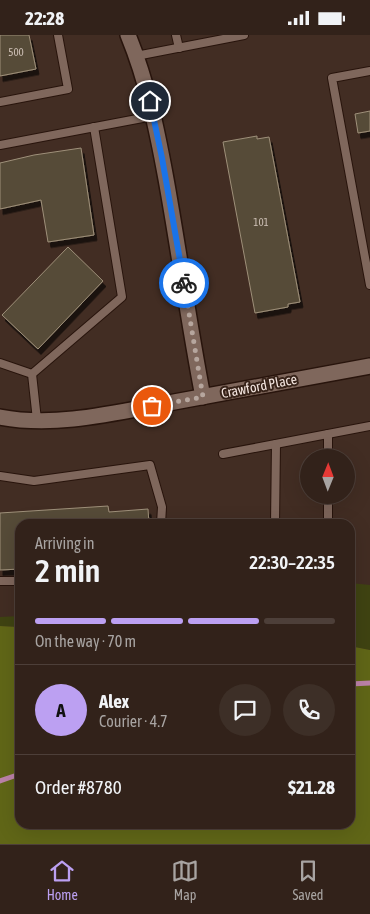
<!DOCTYPE html>
<meta charset="utf-8">
<style>
body{margin:0;font-family:"Asap Condensed",sans-serif;background:#3d2f27;color:#f1f3f6;height:100vh;display:flex;flex-direction:column;font-size:19px;white-space:nowrap}
*{box-sizing:border-box;margin:0}
p{font-size:16px;color:#a8a4a2}
.icon{flex:none;width:28px;height:28px;fill:none;stroke:currentColor;stroke-width:2;stroke-linecap:round;stroke-linejoin:round}
.map{position:relative;flex:1;overflow:hidden}
.sheet{position:absolute;left:15px;top:484px;width:340px;height:310px;display:flex;flex-direction:column;background:#32221a;border-radius:15px;box-shadow:0 5px 20px #0002,0 0 0 1px #4d3f39}
.sheet>*{flex:none}
.needle{width:32px;rotate:1deg}
.fabs{position:absolute;left:300px;top:414px;display:grid;gap:10px}
.fabs a{display:grid;place-items:center;width:55px;height:55px;border-radius:50%;background:#32221a;box-shadow:0 5px 20px #0002,0 0 0 1px #4d3f39;font-size:25px}
.pin{position:absolute;display:grid;place-items:center;width:42px;height:42px;color:#fff;margin:-21px;border:2px solid #fff;border-radius:50%;box-shadow:0 1px 5px #0007}
.courier{position:absolute;display:grid;place-items:center;width:50px;height:50px;margin:-25px;border:4px solid #1a73e8;border-radius:50%;background:#fff;color:#222;box-shadow:0 1px 6px #0007}
.summary em{font-style:normal;font-weight:600}
.summary div{display:flex;flex-direction:column-reverse}
.summary{display:flex;align-items:center;justify-content:space-between;height:85px;padding:0 20px}
h1{font-size:32px;font-weight:600;line-height:38px}
.bar{display:grid;grid-template-columns:repeat(4,1fr);gap:8px 5px;align-content:center;height:60px;padding:0 20px}
.bar i{height:6px;border-radius:4px;background:#4d3f39}
.bar .on{background:#bca0f2}
.bar p{grid-column:span 4}
.line{display:flex;align-items:center;gap:12px;padding:0 20px;border-top:1px solid #4d3f39}
.line div{flex:1}
.round{display:grid;place-items:center;flex:none;width:52px;height:52px;border-radius:26px;background:#3d2f27}
.status{display:flex;justify-content:space-between;align-items:center;height:35px;padding:0 25px;background:#32221a;direction:ltr}
.status svg{height:14px;fill:currentColor}
.menu{display:flex;justify-content:space-around;align-items:center;height:70px;border-top:1px solid #4d3f39;background:#32221a;font-size:14px;color:#a8a4a2}
.menu a{display:grid;justify-items:center;gap:2px}
.menu .on{color:#bca0f2}
.map>svg:first-child{display:block}
.green{fill:#3f4312}
.forest{fill:#606617}
.lines{fill:none;stroke-linecap:round;stroke-linejoin:round}
.stream{stroke:#bc82a9;stroke-width:5}
.building{fill:#574b37;stroke:#9e907a;filter:url(#shadow)}
.lane-casing{stroke:#28140c;stroke-width:10}
.street-casing{stroke:#28140c;stroke-width:18}
.lane{stroke:#7f675c;stroke-width:8}
.street{stroke:#7f675c;stroke-width:15}
.done{stroke:#b6a69e;stroke-width:5;stroke-dasharray:0 9}
.route{stroke:#1a73e8;stroke-width:6}
.labels{text-anchor:middle;stroke-width:4;stroke-linejoin:round;paint-order:stroke}
.number-label{font-size:11px;fill:#cec0b6}
.street-label{font-size:14px;fill:#f5e7e1;stroke:#372319}
</style>
<div class="status"><b>22:28</b><svg viewBox="0 0 49 12"><path d="M0 12V9h3v3zM5 12V6h3v6zM10 12V3h3v9zM15 12V0h3v12zM26 1h20v11H26zM47 4h2v5h-2z"/></svg></div>
<div class="map">
<svg width="370" height="809" viewBox="0 0 370 809">
<defs>
<filter id="shadow"><feDropShadow dx="3" dy="5.5" stdDeviation="0" flood-color="#0009"/></filter>
</defs>
<rect width="100%" height="100%" fill="#422d23"/>
<!-- green -->
<g class="green">
<polygon points="350,548 370,550 370,615 350,611"/>
<polygon points="20,581 20,592 0,591 0,582"/>
</g>
<!-- forest -->
<polygon class="forest" points="0,591 20,592 20,789 350,789 350,611 370,615 370,809 0,809"/>
<g class="lines">
<!-- stream -->
<g class="stream">
<polyline points="350,649 370,648"/>
<polyline points="0,746 20,739"/>
</g>
</g>
<!-- building -->
<g class="building">
<polygon points="0,0 29,0 36,34 0,41"/>
<polygon points="370,76 370,96 358,98 355,79"/>
<polygon points="257,101 257,104 269,102 300,267 288,269 288,272 255,278 223,107"/>
<polygon points="81,113 94,200 48,207 41,165 0,174 0,128 34,120"/>
<polygon points="68,212 103,246 38,314 2,280"/>
<polygon points="108,471 109,477 148,474 149,489 20,489 20,534 0,535 0,478"/>
</g>
<g class="lines">
<defs>
<g id="lane">
<polyline points="176,0 179,13"/>
<polyline points="136,21 244,0"/>
<polyline points="370,36 332,43 370,250"/>
<polyline points="0,67 68,54 58,0"/>
<polyline points="0,110 153,81"/>
<polyline points="0,328 32,339 37,385"/>
<polyline points="32,339 122,262 94,92"/>
<polyline points="223,419 370,391"/>
<polyline points="328,422 328,399"/>
<polyline points="0,441 34,446 150,430 162,472 161,489"/>
<polyline points="275,489 276,409"/>
<polyline points="328,489 328,460"/>
<polyline points="0,546 20,546"/>
</g>
<g id="street">
<path d="M128,0C147,46 157,95 166,144C179,216 189,290 203,362"/>
<path d="M0,382C57,393 118,377 174,367C240,355 305,343 370,331"/>
</g>
</defs>
<!-- lane casing -->
<use href="#lane" class="lane-casing"/>
<!-- street casing -->
<use href="#street" class="street-casing"/>
<!-- lane -->
<use href="#lane" class="lane"/>
<!-- street -->
<use href="#street" class="street"/>
</g>
<g class="lines">
<!-- done -->
<polyline class="done" points="152,371 203,362 184,248"/>
<!-- route -->
<polyline class="route" points="150,66 162,123 184,248"/>
</g>
<g class="labels">
<!-- number labels -->
<g class="number-label">
<text x="16" y="21">500</text>
<text x="261" y="191">101</text>
</g>
<!-- street labels -->
<g class="street-label">
<text transform="translate(259 351) rotate(-11)" y="5">Crawford Place</text>
</g>
</g>
</svg>
<div class="fabs">
<a><svg class="needle" viewBox="-14 -14 28 28"><path d="M0-13l5 13h-10z" fill="#e53935"/><path d="M0 13l5-13h-10z" fill="#a8a4a2"/></svg></a>
</div>
<div class="pin" style="left:152px;top:371px;background:#ea580c"><svg class="icon" aria-label="bag" viewBox="0 0 24 24"><path d="M5 8h14l-1 12H6zM9 8a3 3 0 0 1 6 0"/></svg></div>
<div class="pin" style="left:150px;top:66px;background:#1f2937"><svg class="icon" aria-label="home" viewBox="0 0 24 24"><path d="M3 11l9-7 9 7M6 9v11h12V9"/></svg></div>
<div class="courier" style="left:184px;top:248px"><svg class="icon" aria-label="bike" viewBox="0 0 24 24"><circle cx="6" cy="16" r="4"/><circle cx="18" cy="16" r="4"/><path d="M6 16l4-8h5l3 8M10 8l3 8H6M13 5h3"/></svg></div>
<section class="sheet">
<div class="summary"><div><h1>2 min</h1><p>Arriving in</p></div><em>22:30–22:35</em></div>
<div class="bar"><i class="on"></i><i class="on"></i><i class="on"></i><i></i><p>On the way · 70 m</p></div>
<div class="line" style="height:90px"><b class="round" style="background:#bca0f2;color:#111">A</b><div><b>Alex</b><p>Courier · 4.7</p></div><a class="round"><svg class="icon" aria-label="chat" viewBox="0 0 24 24"><path d="M4 5h16v11H9l-5 4z"/></svg></a><a class="round"><svg class="icon" aria-label="phone" viewBox="0 0 24 24"><path d="M5 4h4l2 5-3 2q2 4 5 5l2-3 5 2v4C11 20 4 13 5 4z"/></svg></a></div>
<div class="line" style="height:65px"><div>Order #8780</div><b>$21.28</b></div>
</section>
</div>
<nav class="menu">
<a class="on"><svg class="icon" aria-label="home" viewBox="0 0 24 24"><path d="M3 11l9-7 9 7M6 9v11h12V9"/></svg>Home</a>
<a><svg class="icon" aria-label="map" viewBox="0 0 24 24"><path d="M3 6l6-2 6 2 6-2v14l-6 2-6-2-6 2zM9 4v14M15 6v14"/></svg>Map</a>
<a><svg class="icon" aria-label="saved" viewBox="0 0 24 24"><path d="M7 4h10v16l-5-4-5 4z"/></svg>Saved</a>
</nav>
